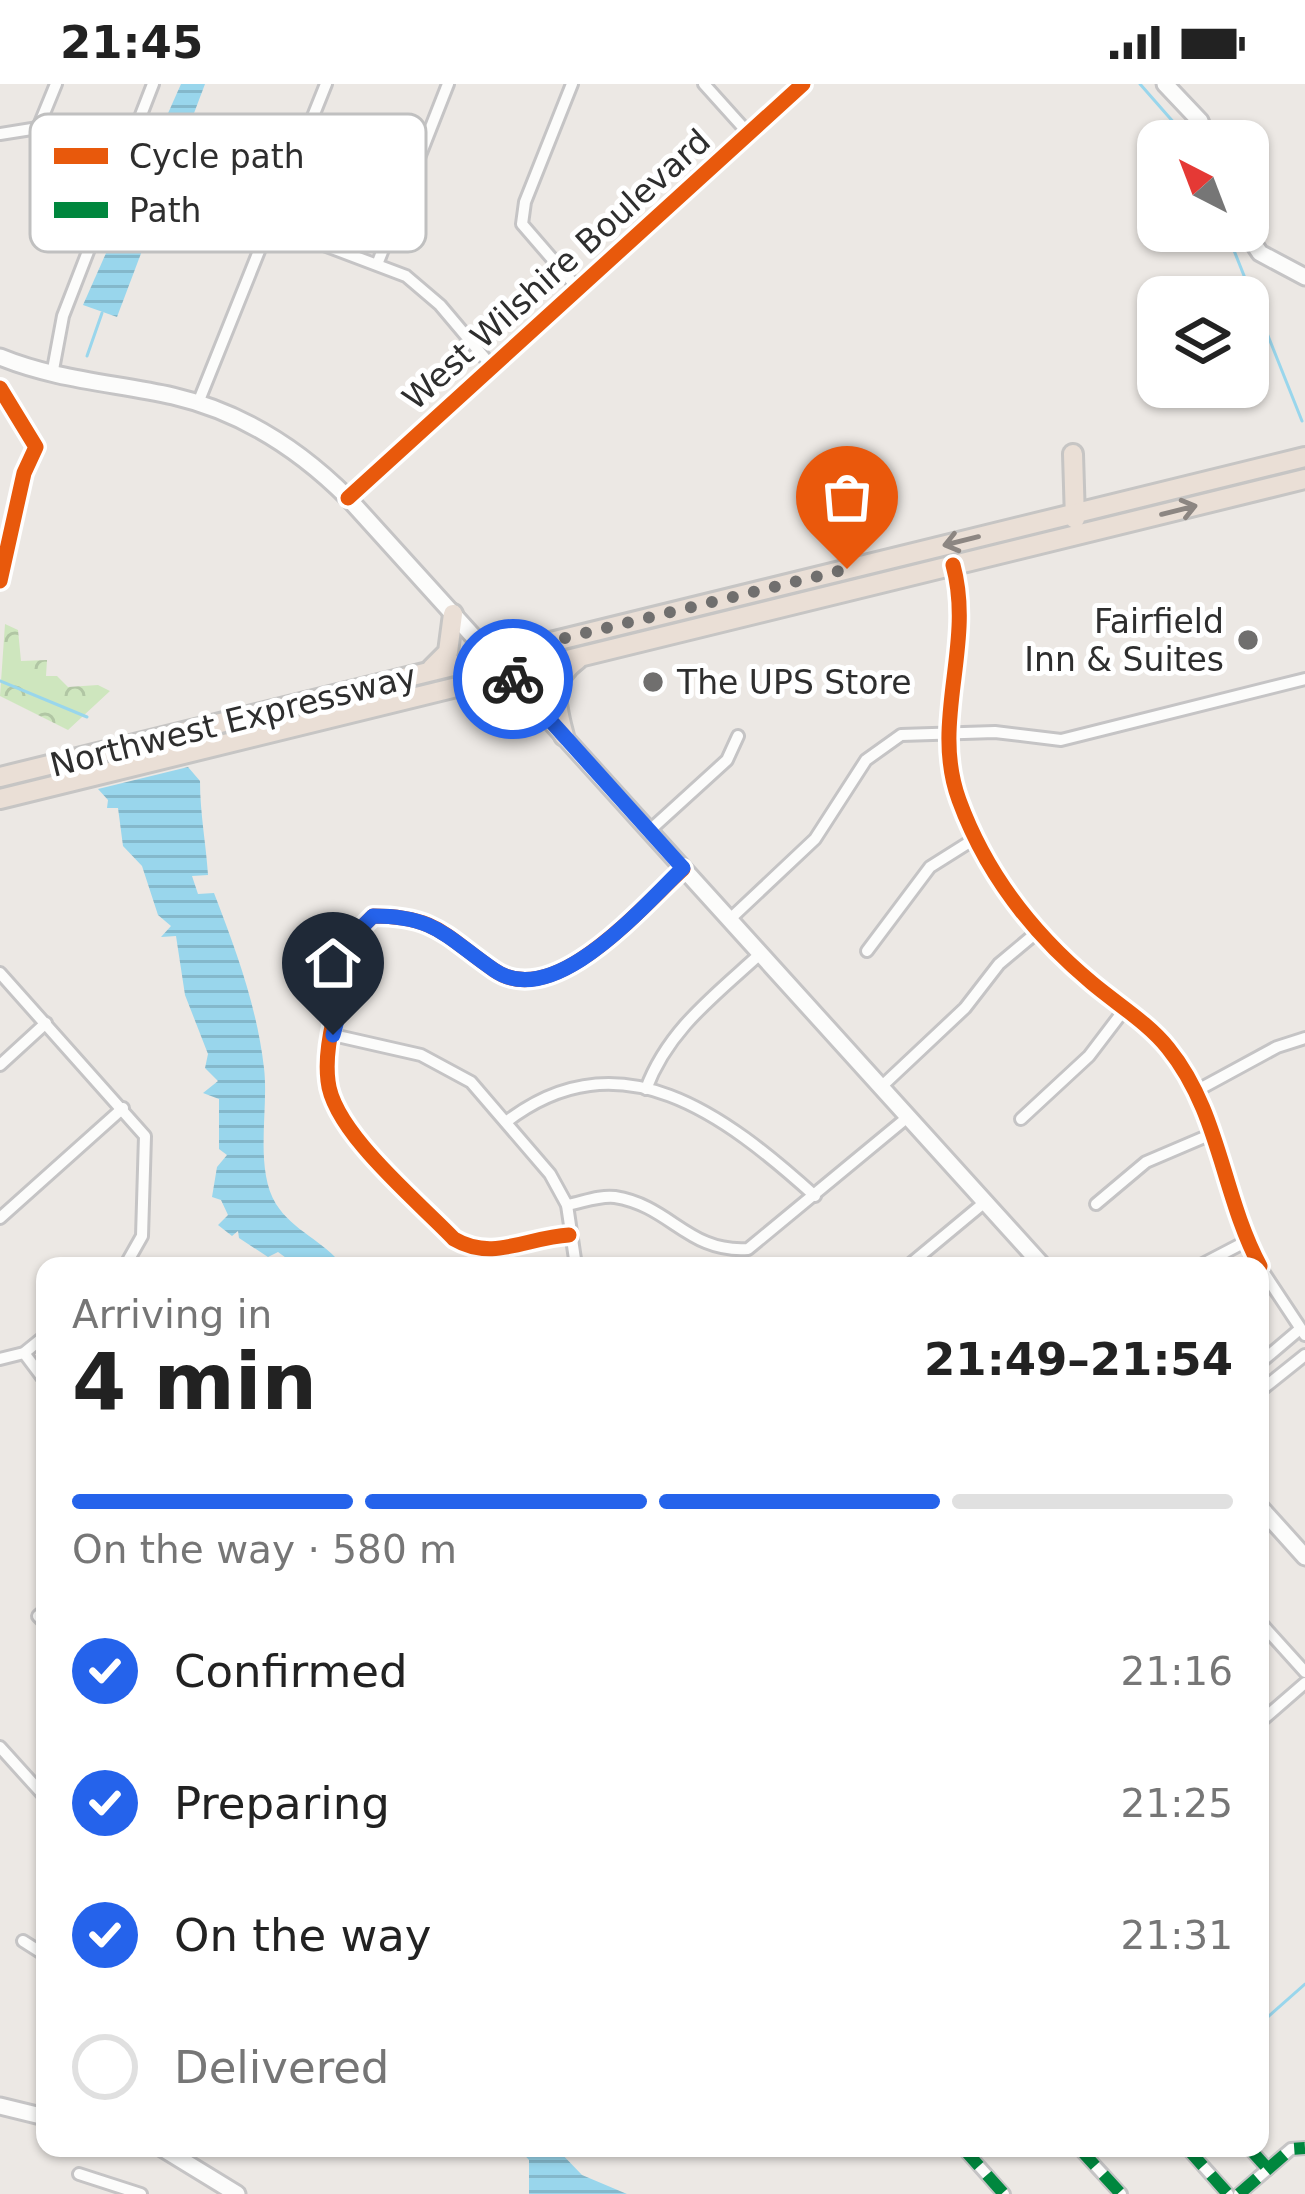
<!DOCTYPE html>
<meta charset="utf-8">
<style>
body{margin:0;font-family:"DejaVu Sans",sans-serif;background:#f2f2f2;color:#222;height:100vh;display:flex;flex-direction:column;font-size:45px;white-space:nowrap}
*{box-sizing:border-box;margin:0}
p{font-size:39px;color:#767676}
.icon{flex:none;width:66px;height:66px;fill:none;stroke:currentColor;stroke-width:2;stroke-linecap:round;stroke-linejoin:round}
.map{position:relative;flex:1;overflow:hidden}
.sheet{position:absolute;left:36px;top:1173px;width:1233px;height:900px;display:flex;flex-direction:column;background:#fff;border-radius:24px;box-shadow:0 3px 9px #0004}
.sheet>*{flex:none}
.needle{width:78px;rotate:318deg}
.fabs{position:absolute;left:1137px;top:36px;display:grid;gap:24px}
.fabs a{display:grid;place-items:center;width:132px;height:132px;border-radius:24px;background:#fff;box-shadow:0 3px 9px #0004;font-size:60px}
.pin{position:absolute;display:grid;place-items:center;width:102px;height:102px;color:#fff;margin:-123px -51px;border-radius:50% 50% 50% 0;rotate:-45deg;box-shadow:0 0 12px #0007}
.pin .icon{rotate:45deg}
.courier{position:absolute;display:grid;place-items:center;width:120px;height:120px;margin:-60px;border:9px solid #2563eb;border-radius:50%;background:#fff;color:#222;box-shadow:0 3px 15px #0007}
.overview em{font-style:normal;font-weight:700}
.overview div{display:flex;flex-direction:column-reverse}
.overview{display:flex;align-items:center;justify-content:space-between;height:204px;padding:0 36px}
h1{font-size:78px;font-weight:700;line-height:90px}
.bar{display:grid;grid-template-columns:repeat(4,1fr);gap:18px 12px;align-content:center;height:144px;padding:0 36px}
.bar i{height:15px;border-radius:9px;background:#e0e0e0}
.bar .selected{background:#2563eb}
.bar p{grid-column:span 4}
ol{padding:0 36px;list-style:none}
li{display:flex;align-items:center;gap:36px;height:132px}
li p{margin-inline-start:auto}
li .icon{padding:12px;border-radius:50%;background:#2563eb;color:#fff;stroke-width:4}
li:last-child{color:#767676}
li i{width:66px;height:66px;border:6px solid #e0e0e0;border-radius:50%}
.status{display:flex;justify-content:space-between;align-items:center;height:84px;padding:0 60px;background:#fff;direction:ltr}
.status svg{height:33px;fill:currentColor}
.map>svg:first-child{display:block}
.forest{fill:url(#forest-crowns)}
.water{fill:url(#water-rules)}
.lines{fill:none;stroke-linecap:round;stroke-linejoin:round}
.stream{stroke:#99d6ec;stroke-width:3}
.street-casing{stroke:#c5c4c5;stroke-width:16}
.secondary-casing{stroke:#c5c4c5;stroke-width:21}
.highway-casing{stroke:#c6c5c4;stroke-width:24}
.street{stroke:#fcfcfb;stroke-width:10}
.secondary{stroke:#fcfcfb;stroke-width:15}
.highway{stroke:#eadfd6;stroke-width:18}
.quiet{stroke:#00873e;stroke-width:12;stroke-dasharray:24 12;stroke-linecap:butt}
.cycleway-casing{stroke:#fff;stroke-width:22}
.cycleway{stroke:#e8590c;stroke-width:15}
.oneway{stroke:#8c8682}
.done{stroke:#706f6e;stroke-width:12;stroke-dasharray:0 21.6}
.route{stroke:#2563eb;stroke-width:15}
.poi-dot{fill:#706f6e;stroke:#fff;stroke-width:4.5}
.labels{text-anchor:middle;stroke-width:10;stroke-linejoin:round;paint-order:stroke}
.street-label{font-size:33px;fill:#2e2e2e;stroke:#fff}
.poi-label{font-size:33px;fill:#2e2e2e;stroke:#fff;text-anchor:end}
.key{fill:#fff;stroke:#c0c0c0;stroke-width:3}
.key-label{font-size:33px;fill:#2e2e2e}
</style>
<div class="status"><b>21:45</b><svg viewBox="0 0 49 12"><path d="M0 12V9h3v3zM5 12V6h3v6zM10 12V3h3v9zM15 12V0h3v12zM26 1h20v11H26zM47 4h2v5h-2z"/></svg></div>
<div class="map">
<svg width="1305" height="2110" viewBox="0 0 1305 2110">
<defs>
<pattern id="forest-crowns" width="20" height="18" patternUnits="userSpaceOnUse" patternTransform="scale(3)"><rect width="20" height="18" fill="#cee6be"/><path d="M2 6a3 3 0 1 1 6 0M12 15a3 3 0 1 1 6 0" fill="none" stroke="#b1c6a4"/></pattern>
<pattern id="water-rules" width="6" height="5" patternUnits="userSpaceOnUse" patternTransform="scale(3)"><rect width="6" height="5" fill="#99d6ec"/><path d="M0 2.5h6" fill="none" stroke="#84b8cb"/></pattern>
</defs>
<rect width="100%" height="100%" fill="#ece8e4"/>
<!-- forest -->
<polygon class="forest" points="5,540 18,546 21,577 47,576 46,592 57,592 68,603 98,601 110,607 68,646 0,612"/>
<!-- water -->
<g class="water">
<polygon points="181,0 205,0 117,233 83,221"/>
<path d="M188,683L200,697C200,730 206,759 208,791L192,792L198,810L214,809C236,866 257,923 264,984C269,1025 254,1084 276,1120C293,1147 324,1157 343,1182H297L278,1168L268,1173L239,1154L238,1147L232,1152L218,1141L228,1131L221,1116L212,1113L217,1083L227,1071L219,1065V1015L203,1009L218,997L205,984L208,970L185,911L176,852L161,853L171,842L158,831L142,782L123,762L118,724H107L108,716L98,705Z"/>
<polygon points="518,2064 556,2064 582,2091 627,2110 529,2110 529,2076"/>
</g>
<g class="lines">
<!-- stream -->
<g class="stream">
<polyline points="1140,0 1190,57"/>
<polyline points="1231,159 1302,337"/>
<polyline points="87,272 102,229"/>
<polyline points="0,597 87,633"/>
<polyline points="1260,1940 1305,1900"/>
</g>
<defs>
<g id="street">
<polyline points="572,0 525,118 522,140 579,206"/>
<polyline points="704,0 749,50"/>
<polyline points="0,50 38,44 56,0"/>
<polyline points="271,141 406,192 440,221 494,285"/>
<polyline points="378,178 448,0"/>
<polyline points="52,291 63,232 153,0"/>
<polyline points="198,319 326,0"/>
<path d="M953,481C975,561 930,637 959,716C986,790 1032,849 1092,899C1117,920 1148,939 1168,964C1220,1028 1222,1111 1260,1182"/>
<polyline points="649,747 727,676 738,652"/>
<polyline points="729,836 815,755 866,676 901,651 995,648 1061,656 1305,595"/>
<polyline points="295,860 357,863"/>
<polyline points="867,867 930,783 976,754"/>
<polyline points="0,889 145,1052 142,1152 125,1182"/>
<polyline points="333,951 421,971 471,998 550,1090 567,1121 576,1182"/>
<polyline points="0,981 46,939"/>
<polyline points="881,1003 965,924 999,880 1036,849"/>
<path d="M646,1005C668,946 714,912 760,870"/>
<polyline points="1196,1007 1277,963 1305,954"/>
<polyline points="1021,1035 1089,972 1124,926"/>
<path d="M506,1038C620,950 725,1031 815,1112"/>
<polyline points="1096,1120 1146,1078 1214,1049"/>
<path d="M567,1121C583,1118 600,1111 615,1113C671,1122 688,1169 748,1165L909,1032"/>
<polyline points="0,1134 123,1024"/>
<path d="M569,1151C528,1153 493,1178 454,1155C419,1118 333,1048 328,997C322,949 349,888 363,842L373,832C437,832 446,853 494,886C554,928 642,822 683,785"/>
<polyline points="908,1182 985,1118"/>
<polyline points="1199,1182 1247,1157"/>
<polyline points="1260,1183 1305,1251"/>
<polyline points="24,1269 45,1297"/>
<polyline points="0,1275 24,1269 45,1252"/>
<polyline points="1260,1279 1300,1245"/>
<polyline points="1260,1307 1305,1271"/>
<polyline points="45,1526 38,1532 45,1539"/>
<polyline points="1260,1538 1305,1588"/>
<polyline points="1260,1638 1305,1599"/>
<polyline points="0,1663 45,1713"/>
<polyline points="23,1857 45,1871"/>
<polyline points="963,2064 1004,2110"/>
<polyline points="1079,2064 1121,2110"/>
<polyline points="1187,2064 1228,2110"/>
<polyline points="1249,2064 1268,2085"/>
<polyline points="79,2090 141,2110"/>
<polyline points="1239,2110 1291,2065 1305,2064"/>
</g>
<g id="secondary">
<polyline points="1165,0 1200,37 1208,57"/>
<polyline points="1245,147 1260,169 1305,193"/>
<path d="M0,273C56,296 114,299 173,312C242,328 298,364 348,414L1043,1182"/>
<polyline points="348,414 803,0"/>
<polyline points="1260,1423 1305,1473"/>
<polyline points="0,2022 45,2033"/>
<polyline points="162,2064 237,2110"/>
</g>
<g id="highway">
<polyline points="1073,370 1075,435"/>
<polyline points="432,584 448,568 453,530"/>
<path d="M564,652C556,621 548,597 577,576"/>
<polyline points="0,693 1305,373"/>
<polyline points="0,715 1305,395"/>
</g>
</defs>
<!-- street casing -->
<use href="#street" class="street-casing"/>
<!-- secondary casing -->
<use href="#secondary" class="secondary-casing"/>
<!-- highway casing -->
<use href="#highway" class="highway-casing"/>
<!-- street -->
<use href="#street" class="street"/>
<!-- secondary -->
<use href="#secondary" class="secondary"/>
<!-- highway -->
<use href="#highway" class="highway"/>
<!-- quiet -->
<g class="quiet">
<polyline points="963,2064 1004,2110"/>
<polyline points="1079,2064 1121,2110"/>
<polyline points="1187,2064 1228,2110"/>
<polyline points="1249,2064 1268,2085"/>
<polyline points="1239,2110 1291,2065 1305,2064"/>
</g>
<defs>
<g id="cycleway">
<polyline points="0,304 36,363 24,389 0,497"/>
<polyline points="348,414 803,0"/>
<path d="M953,481C975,561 930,637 959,716C986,790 1032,849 1092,899C1117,920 1148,939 1168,964C1220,1028 1222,1111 1260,1182"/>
<path d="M569,1151C528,1153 493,1178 454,1155C419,1118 333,1048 328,997C322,949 349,888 363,842L373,832C437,832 446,853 494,886C554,928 642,822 683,785"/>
</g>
</defs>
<!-- cycleway casing -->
<use href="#cycleway" class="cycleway-casing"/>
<!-- cycleway -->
<use href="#cycleway" class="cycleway"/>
</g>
<!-- one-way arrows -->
<defs><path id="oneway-shaft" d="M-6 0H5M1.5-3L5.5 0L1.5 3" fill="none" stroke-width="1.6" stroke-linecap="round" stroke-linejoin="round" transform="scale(3)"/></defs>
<g class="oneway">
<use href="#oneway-shaft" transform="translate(1179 426) rotate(-14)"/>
<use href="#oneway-shaft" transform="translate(961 457) rotate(166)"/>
</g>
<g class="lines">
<!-- done -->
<polyline class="done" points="513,595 491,572 847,485"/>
<!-- route -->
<path class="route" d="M333,951L363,842L373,832C436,832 446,853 494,886C554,928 643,822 683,784L513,595"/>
</g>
<!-- markers -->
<g class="poi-dot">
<circle cx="1248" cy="556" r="12"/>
<circle cx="653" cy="598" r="12"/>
</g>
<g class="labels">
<!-- street labels -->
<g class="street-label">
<text transform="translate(556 185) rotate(-42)" y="12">West Wilshire Boulevard</text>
<text transform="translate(233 636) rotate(-14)" y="12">Northwest Expressway</text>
</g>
<!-- poi labels -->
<g class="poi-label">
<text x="1224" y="549">Fairfield<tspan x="1224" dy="38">Inn &amp; Suites</tspan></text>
<text x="677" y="610" text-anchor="start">The UPS Store</text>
</g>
</g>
<!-- legend -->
<rect x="30" y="30" width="396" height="138" rx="18" class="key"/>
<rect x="54" y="64" width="54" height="16" fill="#e8590c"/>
<rect x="54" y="118" width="54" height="16" fill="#00873e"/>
<g class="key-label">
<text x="129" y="84">Cycle path</text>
<text x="129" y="138">Path</text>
</g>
</svg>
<div class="fabs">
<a><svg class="needle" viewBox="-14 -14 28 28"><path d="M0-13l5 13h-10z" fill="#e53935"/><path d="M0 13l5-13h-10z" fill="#767676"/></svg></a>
<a><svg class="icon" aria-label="layers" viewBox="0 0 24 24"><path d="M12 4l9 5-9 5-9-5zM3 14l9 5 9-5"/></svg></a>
</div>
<div class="pin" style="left:847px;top:485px;background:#ea580c"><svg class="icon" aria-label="bag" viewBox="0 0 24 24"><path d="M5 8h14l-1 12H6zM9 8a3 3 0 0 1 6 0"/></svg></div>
<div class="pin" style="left:333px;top:951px;background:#1f2937"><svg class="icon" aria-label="home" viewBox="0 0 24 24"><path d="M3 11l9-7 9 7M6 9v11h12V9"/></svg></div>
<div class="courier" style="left:513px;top:595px"><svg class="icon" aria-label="bike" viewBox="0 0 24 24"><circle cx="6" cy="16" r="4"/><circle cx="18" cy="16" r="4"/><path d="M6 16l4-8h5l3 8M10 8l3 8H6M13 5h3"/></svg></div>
<section class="sheet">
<div class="overview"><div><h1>4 min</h1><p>Arriving in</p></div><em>21:49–21:54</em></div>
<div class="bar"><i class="selected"></i><i class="selected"></i><i class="selected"></i><i></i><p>On the way · 580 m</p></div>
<ol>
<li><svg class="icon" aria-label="check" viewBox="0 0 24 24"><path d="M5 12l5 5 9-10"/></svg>Confirmed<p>21:16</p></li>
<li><svg class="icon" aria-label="check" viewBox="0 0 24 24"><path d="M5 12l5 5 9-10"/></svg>Preparing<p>21:25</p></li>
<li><svg class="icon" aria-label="check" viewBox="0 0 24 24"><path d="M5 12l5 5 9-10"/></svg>On the way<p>21:31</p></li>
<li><i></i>Delivered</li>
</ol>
</section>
</div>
